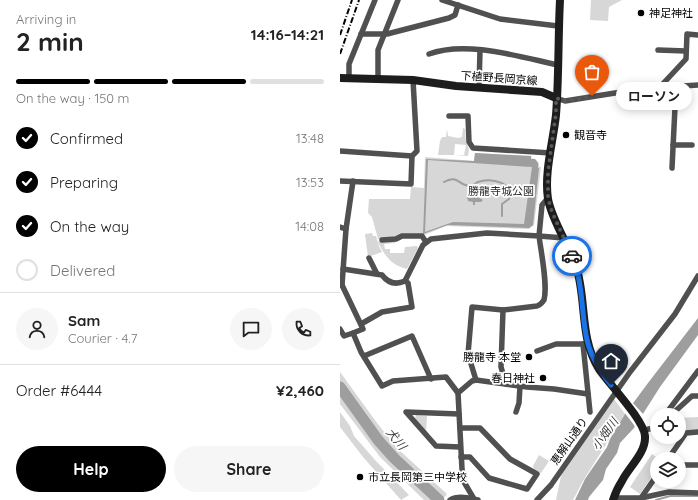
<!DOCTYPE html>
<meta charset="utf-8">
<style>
body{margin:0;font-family:Quicksand,"Noto Sans JP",sans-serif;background:#f6f6f6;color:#222;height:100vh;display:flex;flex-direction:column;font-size:15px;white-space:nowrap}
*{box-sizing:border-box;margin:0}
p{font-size:13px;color:#767676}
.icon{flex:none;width:22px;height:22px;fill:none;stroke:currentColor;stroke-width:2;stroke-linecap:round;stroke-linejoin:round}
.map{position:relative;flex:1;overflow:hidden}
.details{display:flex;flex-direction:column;background:#fff;width:340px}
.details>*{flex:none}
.controls{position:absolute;left:310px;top:408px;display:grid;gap:8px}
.controls a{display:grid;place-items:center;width:36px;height:36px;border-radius:50%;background:#fff;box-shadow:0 2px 10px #0003;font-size:20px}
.pin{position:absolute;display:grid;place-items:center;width:34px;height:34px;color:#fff;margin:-41px -17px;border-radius:50% 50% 50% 0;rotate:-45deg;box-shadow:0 0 4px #0007}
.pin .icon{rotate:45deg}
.courier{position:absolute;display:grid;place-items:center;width:40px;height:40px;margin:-20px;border:3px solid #1a73e8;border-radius:50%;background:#fff;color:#222;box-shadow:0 1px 5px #0007}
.bubble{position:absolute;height:28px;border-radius:14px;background:#fff;box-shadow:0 2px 10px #0003;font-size:13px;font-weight:700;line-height:28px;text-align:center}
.headline em{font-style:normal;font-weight:700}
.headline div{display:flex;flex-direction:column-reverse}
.headline{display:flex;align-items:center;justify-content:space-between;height:68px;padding:0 16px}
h1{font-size:26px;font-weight:700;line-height:30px}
.bar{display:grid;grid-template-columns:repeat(4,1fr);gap:6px 4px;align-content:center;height:48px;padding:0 16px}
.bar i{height:5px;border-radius:3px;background:#e0e0e0}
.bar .active{background:#000}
.bar p{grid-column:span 4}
.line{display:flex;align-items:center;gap:10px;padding:0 16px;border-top:1px solid #e0e0e0}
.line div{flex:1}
.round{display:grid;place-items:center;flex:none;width:42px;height:42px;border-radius:21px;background:#f6f6f6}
ol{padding:0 16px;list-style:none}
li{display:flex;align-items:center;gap:12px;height:44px}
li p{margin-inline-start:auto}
li .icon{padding:4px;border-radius:50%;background:#000;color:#fff;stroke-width:4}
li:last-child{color:#767676}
li i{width:22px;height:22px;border:2px solid #e0e0e0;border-radius:50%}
.button{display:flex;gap:8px;margin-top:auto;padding:8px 16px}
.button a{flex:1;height:46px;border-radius:24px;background:#000;color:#fff;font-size:16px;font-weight:700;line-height:46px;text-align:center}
.button a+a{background:#f6f6f6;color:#222}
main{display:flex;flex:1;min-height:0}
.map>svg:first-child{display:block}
.green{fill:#d7d7d7}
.water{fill:#9e9e9e;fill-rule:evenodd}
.pier{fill:#fff}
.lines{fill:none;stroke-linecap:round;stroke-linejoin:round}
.stream{stroke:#9e9e9e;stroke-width:2}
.river{stroke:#9e9e9e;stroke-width:11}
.street{stroke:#505050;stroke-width:5.5}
.secondary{stroke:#1d1d1d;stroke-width:8}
.rail{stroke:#000;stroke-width:2;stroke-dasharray:6 2 1 2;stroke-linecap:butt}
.done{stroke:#595959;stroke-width:4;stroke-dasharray:0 7.2}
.route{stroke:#1a73e8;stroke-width:5}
.poi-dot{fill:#000;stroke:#fff;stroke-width:1.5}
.labels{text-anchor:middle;stroke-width:3.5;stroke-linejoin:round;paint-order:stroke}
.poi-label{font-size:11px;fill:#000;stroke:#fff;text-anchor:start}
.street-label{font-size:11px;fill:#000;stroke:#fff}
.park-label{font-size:11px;fill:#2e2e2e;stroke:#fff}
.water-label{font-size:12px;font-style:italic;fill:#3f3f3f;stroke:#fff}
</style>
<main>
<section class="details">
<div class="headline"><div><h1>2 min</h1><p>Arriving in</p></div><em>14:16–14:21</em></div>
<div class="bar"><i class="active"></i><i class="active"></i><i class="active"></i><i></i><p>On the way · 150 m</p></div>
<ol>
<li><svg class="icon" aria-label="check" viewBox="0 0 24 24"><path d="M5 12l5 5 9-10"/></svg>Confirmed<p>13:48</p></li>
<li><svg class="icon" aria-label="check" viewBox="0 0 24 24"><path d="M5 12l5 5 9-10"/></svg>Preparing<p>13:53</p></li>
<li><svg class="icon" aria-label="check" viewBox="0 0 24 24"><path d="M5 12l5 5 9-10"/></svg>On the way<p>14:08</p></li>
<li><i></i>Delivered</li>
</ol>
<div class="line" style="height:72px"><a class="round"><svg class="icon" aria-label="person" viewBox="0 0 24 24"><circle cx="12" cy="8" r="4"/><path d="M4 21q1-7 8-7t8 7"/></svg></a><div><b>Sam</b><p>Courier · 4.7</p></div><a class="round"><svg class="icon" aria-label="chat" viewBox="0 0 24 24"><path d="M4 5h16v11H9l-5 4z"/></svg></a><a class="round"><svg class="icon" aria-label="phone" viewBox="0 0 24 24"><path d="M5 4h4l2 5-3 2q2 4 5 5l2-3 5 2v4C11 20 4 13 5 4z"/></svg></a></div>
<div class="line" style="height:52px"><div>Order #6444</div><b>¥2,460</b></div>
<div class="button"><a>Help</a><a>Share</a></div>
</section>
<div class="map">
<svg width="358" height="500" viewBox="0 0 358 500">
<rect width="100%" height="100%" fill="#fff"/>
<!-- green -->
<g class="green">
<polygon points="251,0 282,0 269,7 268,21 250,20"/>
<polygon points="123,128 125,129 126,142 129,149 128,156 115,155 124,155 126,145 115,144 114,155 98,155 100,141 102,137 106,137 107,129 108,136 118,138 122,137"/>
<polygon points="135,153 192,156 191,158 195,159 199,163 199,167 201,167 194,225 189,229 106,226 84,235 38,239 32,217 28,213 29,199 70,199 71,187 84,188 85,157 134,161"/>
<polygon points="32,233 33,236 36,236 39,246 42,252 28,257 25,234"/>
<path d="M53,240L55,242V243L44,244L45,249H50V253H64L65,247L77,246L78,248L67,269C52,266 44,255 38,242L39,241Z"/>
<polygon points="0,372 37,423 58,449 107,494 102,500 52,453 30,426 0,383"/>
<path d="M0,393C29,433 56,469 95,500H84L40,457L0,404Z"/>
<polygon points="274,399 285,414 243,481 233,500 216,500 221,476 226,466"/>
<polygon points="0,412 10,426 14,436 35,460 69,495 61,500 23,457 0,427"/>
<polygon points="76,415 87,416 86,432 75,419"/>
<polygon points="358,417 358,430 344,431 339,427 339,418"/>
<polygon points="312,454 319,459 317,459 317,469 300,494 290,487"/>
<polygon points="199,455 209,461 201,473 194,469 193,466"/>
</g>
<!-- water -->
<g class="water">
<path d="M135,153L191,156V159H195L198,163V168H199L193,225L189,228L108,225L83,234L86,159L134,161ZM88,160L192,167L184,224L113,222L85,232Z"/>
<polygon points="129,195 134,195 143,200 141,202 135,202 135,205 133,205 133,202 128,201 127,197"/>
<polygon points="358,318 358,335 320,387 294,428 280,443 277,453 266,469 263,480 249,497 248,500 235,500 245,479 267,447 270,439 285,414 308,383"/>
</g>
<!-- pier -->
<polygon class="pier" points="292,402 304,415 296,430 294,425 284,412"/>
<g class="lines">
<!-- stream -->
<g class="stream">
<path d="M104,182C118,174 119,186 130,186C134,186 135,183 138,182C151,177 175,183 169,199L162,204V216"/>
<polyline points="316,500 330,496 358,496"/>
</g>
<!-- river -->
<polyline class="river" points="0,387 38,440 54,458 99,500"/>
<!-- street -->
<g class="street">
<polyline points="102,0 160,19 218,26"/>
<polyline points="21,34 47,34 109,18 115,15 118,5"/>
<polyline points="318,50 346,51"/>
<path d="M89,54C126,40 180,57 218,65"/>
<polyline points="9,78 9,64 35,0"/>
<polyline points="38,79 38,50 58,0"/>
<polyline points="139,87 140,50"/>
<polyline points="319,88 346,59 347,34 358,35"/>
<polyline points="216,98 225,101 300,89 358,85"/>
<polyline points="109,116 128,116 129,142 133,148 211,153"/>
<polyline points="333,145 352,145"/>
<polyline points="0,151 72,156"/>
<polyline points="332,168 336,87"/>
<polyline points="0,181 71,184 72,156 77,151 73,80"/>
<polyline points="208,198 202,205 199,236 224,238"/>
<polyline points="0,227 6,229"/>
<polyline points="42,240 56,239 62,236 82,236 86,242"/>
<polyline points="29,258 37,274"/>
<path d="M3,269L42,275C48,283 56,285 65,281L83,245L91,239L147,233L199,236C201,252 208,285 204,300C202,303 200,305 197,306L163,310L161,367L166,384"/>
<polyline points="0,285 2,285 6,229 13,181"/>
<polyline points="2,285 23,329 13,333"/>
<polyline points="21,324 42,312 72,307 68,283 65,281"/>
<polyline points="0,329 4,336 13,333 21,352 42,386 53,381 106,377 118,393 122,469 124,482 134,499"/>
<polyline points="243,344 250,412"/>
<polyline points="197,351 216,344 245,344"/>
<polyline points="24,356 72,336 91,379"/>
<polyline points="136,380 128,354 132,307 163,310"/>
<polyline points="118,393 132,381 136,380 187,387 214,389 248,394"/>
<polyline points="176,412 179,403 180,386"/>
<polyline points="119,414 66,412 96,446 120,447"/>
<polyline points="325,415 358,371"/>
<polyline points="331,415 352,396 358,396"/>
<polyline points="120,428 140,428 170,459 197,474 187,489 149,478 130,457 121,457"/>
<polyline points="304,430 314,428 317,424"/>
<polyline points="328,459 346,433 358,432"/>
<polyline points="339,465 358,465"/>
<polyline points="274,498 301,498 329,492 358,493"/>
<polyline points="301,498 317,475"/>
<path d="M110,500C118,495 130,498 138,500"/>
<polyline points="197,500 211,485 290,372 335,314 358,276"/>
</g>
<!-- secondary -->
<g class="secondary">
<path d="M220,0C218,38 219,77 216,115C213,142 204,173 208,199C212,221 229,245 236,266C247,300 239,338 259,369C269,384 304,420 305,436C306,453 289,467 282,481C278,487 275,494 273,500"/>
<polyline points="0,78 73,80 116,86 202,92 216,98"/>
</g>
<!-- rail -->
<g class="rail">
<polyline points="0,35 12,0"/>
<polyline points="0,54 19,0"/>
</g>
</g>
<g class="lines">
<!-- done -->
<polyline class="done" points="232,256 212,212 208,198 208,172 216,113 216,98 225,101 252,96"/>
<!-- route -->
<path class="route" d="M232,256C243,282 241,308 246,335C249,354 259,370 271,385"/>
</g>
<!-- markers -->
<g class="poi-dot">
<circle cx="301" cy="13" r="4"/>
<circle cx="226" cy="135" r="4"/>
<circle cx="189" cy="357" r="4"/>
<circle cx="203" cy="378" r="4"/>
<circle cx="20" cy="477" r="4"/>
</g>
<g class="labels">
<!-- poi labels -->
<g class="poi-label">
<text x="309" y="17">神足神社</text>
<text x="234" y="139">観音寺</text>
<text x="181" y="361" text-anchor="end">勝龍寺 本堂</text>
<text x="195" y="382" text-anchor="end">春日神社</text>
<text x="28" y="481">市立長岡第三中学校</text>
</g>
<!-- street labels -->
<g class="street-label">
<text transform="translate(159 78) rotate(4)" y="4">下植野長岡京線</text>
<text transform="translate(229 441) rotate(-55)" y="4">恵解山通り</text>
</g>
<!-- park labels -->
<g class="park-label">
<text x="161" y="195">勝龍寺城公園</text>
</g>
<!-- water labels -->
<g class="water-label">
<text transform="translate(265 434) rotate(-54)" y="4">小畑川</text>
<text transform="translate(56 439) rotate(51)" y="4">犬川</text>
</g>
</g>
</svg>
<div class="controls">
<a><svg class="icon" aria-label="locate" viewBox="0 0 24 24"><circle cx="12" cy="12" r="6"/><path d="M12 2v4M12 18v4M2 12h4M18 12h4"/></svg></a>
<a><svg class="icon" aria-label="layers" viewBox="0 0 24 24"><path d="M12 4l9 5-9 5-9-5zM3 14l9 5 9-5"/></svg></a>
</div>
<div class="pin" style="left:252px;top:96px;background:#ea580c"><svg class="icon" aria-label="bag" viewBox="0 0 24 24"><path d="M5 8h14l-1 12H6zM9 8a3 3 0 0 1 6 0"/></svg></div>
<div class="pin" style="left:271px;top:385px;background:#1f2937"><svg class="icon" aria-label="home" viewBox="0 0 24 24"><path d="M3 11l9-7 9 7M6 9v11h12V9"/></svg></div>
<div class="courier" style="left:232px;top:256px"><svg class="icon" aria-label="car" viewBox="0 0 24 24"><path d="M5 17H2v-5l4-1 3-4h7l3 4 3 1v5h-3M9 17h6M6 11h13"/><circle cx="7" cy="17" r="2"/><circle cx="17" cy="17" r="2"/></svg></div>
<div class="bubble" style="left:276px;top:82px;width:76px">ローソン</div>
</div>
</main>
